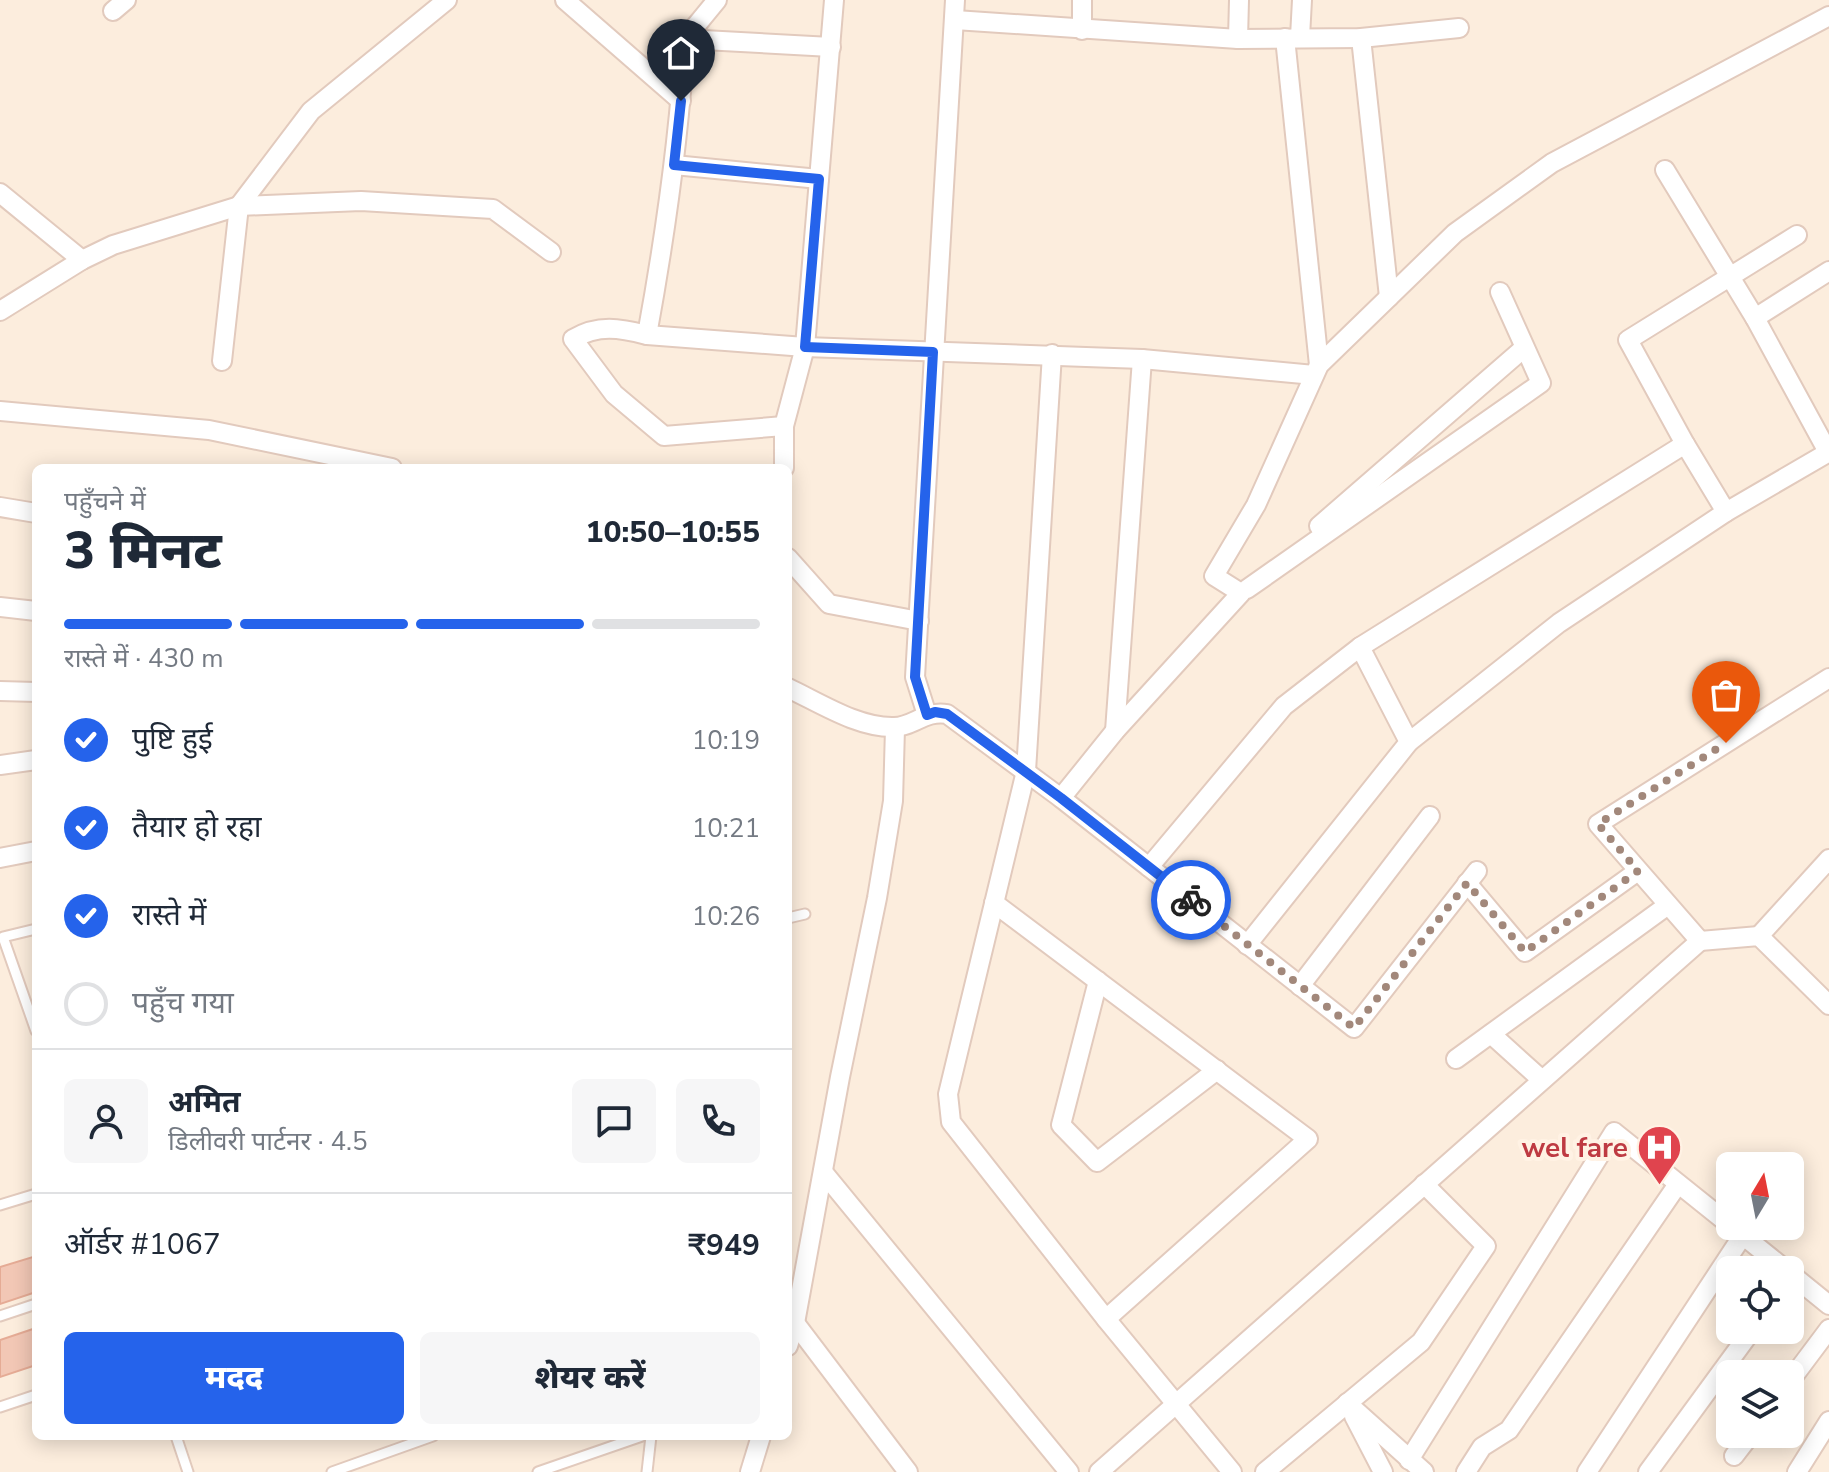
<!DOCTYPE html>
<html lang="hi">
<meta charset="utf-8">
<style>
body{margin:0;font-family:"Nunito Sans","Noto Sans Devanagari",sans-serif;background:#f6f6f7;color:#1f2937;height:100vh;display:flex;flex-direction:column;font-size:30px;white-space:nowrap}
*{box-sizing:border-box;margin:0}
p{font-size:26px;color:#747a83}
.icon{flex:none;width:44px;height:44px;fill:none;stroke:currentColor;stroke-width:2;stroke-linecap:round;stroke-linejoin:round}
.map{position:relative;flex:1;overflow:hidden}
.details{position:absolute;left:32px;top:464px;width:760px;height:976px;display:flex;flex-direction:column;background:#fff;border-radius:12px;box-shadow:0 4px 20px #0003}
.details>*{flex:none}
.needle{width:52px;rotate:10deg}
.fabs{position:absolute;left:1716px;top:1152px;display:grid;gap:16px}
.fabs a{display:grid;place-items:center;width:88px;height:88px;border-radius:12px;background:#fff;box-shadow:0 4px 20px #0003;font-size:40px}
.pin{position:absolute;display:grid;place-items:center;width:68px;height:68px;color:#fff;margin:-82px -34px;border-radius:50% 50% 50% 0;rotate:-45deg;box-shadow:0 0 8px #0007}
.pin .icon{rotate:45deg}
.courier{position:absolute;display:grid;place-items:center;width:80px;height:80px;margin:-40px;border:6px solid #2563eb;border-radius:50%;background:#fff;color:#222;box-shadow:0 2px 10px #0007}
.overview em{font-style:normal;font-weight:800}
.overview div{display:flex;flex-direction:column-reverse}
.overview{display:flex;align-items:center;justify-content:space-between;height:136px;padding:0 32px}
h1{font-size:52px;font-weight:800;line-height:60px}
.bar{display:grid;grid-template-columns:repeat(4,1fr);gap:12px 8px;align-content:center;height:96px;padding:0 32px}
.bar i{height:10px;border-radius:6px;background:#e0e1e3}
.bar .on{background:#2563eb}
.bar p{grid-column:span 4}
.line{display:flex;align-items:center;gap:20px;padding:0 32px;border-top:2px solid #e0e1e3}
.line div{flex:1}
.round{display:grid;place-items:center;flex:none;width:84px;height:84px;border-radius:12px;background:#f6f6f7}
ol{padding:0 32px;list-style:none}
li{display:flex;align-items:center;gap:24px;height:88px}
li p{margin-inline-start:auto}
li .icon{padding:8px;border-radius:50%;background:#2563eb;color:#fff;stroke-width:4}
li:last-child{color:#747a83}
li i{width:44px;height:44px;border:4px solid #e0e1e3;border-radius:50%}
.primary-button{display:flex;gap:16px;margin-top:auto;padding:16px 32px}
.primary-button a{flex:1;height:92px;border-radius:12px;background:#2563eb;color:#fff;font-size:32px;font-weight:800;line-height:92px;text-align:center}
.primary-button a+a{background:#f6f6f7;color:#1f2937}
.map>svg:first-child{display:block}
.building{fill:#f2c7b5;stroke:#e5ab95;stroke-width:2}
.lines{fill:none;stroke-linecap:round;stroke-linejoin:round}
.lane-casing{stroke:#e2cabd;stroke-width:13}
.street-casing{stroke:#e2cabd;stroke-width:22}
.lane{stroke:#fff;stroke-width:9}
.street{stroke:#fff;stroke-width:18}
.done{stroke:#a2887b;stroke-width:8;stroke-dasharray:0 14.4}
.route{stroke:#2563eb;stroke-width:10}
.labels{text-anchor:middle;stroke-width:8;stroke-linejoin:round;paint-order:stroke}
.health-label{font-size:28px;font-weight:bold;fill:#be3a42;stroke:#fff2e4;text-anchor:end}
</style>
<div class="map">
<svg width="1829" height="1472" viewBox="0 0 1829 1472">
<rect width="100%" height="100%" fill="#fceddd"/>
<!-- building -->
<g class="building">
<polygon points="36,1256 36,1292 0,1304 0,1267"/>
<polygon points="36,1328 36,1365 0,1377 0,1340"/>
</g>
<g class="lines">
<defs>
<g id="lane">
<polyline points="788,918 805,914"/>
<polyline points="36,929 3,937 36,1031"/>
<polyline points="0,1205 36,1194"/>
<polyline points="0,1316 36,1304"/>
<polyline points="0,1407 36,1395"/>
<polyline points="176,1436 188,1472"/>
<polyline points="332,1472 433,1436"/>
<polyline points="538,1472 642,1436"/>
<polyline points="647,1472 651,1436"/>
</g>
<g id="street">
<polyline points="565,0 681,101"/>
<polyline points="113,11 126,0"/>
<polyline points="955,20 1238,39 1361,38 1459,28"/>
<polyline points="1082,30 1082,0"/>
<polyline points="1300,37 1302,0"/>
<polyline points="1285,38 1319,365"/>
<polyline points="1361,38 1389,297"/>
<polyline points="685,39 717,0"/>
<polyline points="1238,39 1239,0"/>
<path d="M831,47L685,39C679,139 665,237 647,335L805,347L1142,359L1314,375"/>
<polyline points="674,165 819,179"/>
<polyline points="1665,170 1755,318 1828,452"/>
<polyline points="0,193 82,260"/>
<polyline points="0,311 82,260 113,245 239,206 361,201 493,209 551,252"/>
<polyline points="1755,318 1829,271"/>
<path d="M647,335C620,328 598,324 573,339L614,394L664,436L784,426"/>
<polyline points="1052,354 1026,771 948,1094 951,1122 1106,1319 1232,1472"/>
<polyline points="222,361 239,206 311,111 447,0"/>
<polyline points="0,411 209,430 392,468"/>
<polyline points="784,468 784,426 805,347 834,0"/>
<polyline points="0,507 36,513"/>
<polyline points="1726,512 1685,444 1628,340 1797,235"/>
<polyline points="1319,526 1524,348"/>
<polyline points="788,558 829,604 919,621"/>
<polyline points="1247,589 1541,383 1500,292"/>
<polyline points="0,607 36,611"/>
<path d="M788,688C820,703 858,728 894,727C913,727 925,710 947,714L1061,798L1354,1028L1477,871"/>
<polyline points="0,691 36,692"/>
<polyline points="927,715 915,677 955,0"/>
<polyline points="1115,731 1142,359"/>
<polyline points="1409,742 1559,623 1726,512 1829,452"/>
<polyline points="0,765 36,760"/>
<polyline points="1061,798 1115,731 1241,593 1214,576 1256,505 1319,365 1455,233 1552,163 1829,16"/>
<polyline points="0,858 36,851"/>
<polyline points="1149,867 1284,706 1360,647 1685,444"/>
<polyline points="1467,883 1525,952 1638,871"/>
<polyline points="994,903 1308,1139 1106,1319"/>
<polyline points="1759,936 1829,859"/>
<polyline points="1700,941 1759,936 1829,1005"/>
<polyline points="1247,945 1409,742 1360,647"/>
<polyline points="1098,981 1061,1125 1097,1162 1217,1070"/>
<polyline points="1300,986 1430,816"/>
<polyline points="1491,1034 1542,1080"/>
<polyline points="1456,1059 1668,905"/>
<polyline points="823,1172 1069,1472"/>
<polyline points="1735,1229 1786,1270"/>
<polyline points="1790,1278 1792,1275 1829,1305"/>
<polyline points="795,1323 908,1472"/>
<polyline points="788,1346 795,1323 840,1077 877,898 893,801 895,728"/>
<polyline points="1790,1381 1829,1329"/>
<polyline points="1347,1403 1424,1472"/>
<polyline points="1354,1416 1383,1472"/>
<polyline points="1734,1456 1751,1434"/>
<polyline points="1409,1460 1614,1132 1730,1225"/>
<polyline points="750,1472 761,1436"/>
<polyline points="1099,1472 1700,941 1598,824 1829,678"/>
<polyline points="1265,1472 1421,1342 1486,1246 1424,1184"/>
<polyline points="1466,1472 1482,1447 1509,1430 1678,1184"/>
<polyline points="1587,1472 1743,1235"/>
<polyline points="1648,1472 1752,1330"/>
<polyline points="1797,1472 1829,1421"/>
</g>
</defs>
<!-- lane casing -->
<use href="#lane" class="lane-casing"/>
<!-- street casing -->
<use href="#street" class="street-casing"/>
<!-- lane -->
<use href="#lane" class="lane"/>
<!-- street -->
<use href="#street" class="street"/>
</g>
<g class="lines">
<!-- done -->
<polyline class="done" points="1191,900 1354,1028 1467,883 1525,952 1638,871 1598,824 1726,743"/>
<!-- route -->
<polyline class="route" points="681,101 674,165 819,179 805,347 933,352 915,677 927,715 935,712 947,714 1061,798 1191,900"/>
</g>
<!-- icons -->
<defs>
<symbol id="hospital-pin" viewBox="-11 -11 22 30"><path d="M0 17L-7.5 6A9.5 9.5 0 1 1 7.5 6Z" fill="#e0444e" stroke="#fff2e4"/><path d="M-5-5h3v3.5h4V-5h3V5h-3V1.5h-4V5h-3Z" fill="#fff"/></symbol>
</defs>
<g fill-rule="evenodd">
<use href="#hospital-pin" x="1634" y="1122" width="51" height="69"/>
</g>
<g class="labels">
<!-- health labels -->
<g class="health-label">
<text x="1628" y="1157">wel fare</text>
</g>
</g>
</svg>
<div class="fabs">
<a><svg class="needle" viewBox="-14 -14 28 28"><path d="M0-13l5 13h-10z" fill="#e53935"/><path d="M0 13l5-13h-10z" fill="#747a83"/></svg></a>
<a><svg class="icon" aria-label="locate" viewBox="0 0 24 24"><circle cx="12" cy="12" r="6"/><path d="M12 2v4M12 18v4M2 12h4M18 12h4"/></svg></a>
<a><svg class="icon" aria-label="layers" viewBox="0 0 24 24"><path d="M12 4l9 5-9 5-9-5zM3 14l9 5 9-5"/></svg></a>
</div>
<div class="pin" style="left:1726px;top:743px;background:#ea580c"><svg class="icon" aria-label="bag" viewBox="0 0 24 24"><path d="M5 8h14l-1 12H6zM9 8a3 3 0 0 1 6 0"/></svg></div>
<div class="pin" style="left:681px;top:101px;background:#1f2937"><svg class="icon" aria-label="home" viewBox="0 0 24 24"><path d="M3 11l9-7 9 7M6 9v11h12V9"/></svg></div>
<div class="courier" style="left:1191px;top:900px"><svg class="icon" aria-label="bike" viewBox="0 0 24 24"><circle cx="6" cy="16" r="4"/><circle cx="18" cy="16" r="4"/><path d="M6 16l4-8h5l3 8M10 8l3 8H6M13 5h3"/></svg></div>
<section class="details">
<div class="overview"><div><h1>3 मिनट</h1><p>पहुँचने में</p></div><em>10:50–10:55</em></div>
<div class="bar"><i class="on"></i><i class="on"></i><i class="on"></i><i></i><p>रास्ते में · 430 m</p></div>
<ol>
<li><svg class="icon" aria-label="check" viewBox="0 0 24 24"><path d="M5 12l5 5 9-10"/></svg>पुष्टि हुई<p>10:19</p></li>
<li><svg class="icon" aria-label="check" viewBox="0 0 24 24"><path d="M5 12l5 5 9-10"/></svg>तैयार हो रहा<p>10:21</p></li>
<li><svg class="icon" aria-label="check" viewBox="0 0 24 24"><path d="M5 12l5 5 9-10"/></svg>रास्ते में<p>10:26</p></li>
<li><i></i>पहुँच गया</li>
</ol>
<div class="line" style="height:144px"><a class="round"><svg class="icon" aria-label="person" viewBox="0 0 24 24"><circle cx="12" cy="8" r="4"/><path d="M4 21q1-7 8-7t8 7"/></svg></a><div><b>अमित</b><p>डिलीवरी पार्टनर · 4.5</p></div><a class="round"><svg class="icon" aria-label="chat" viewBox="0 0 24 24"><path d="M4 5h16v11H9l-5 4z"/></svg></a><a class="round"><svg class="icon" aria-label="phone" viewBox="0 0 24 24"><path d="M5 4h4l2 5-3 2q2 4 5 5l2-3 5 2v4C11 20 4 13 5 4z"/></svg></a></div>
<div class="line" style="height:104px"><div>ऑर्डर #1067</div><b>₹949</b></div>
<div class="primary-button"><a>मदद</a><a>शेयर करें</a></div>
</section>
</div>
